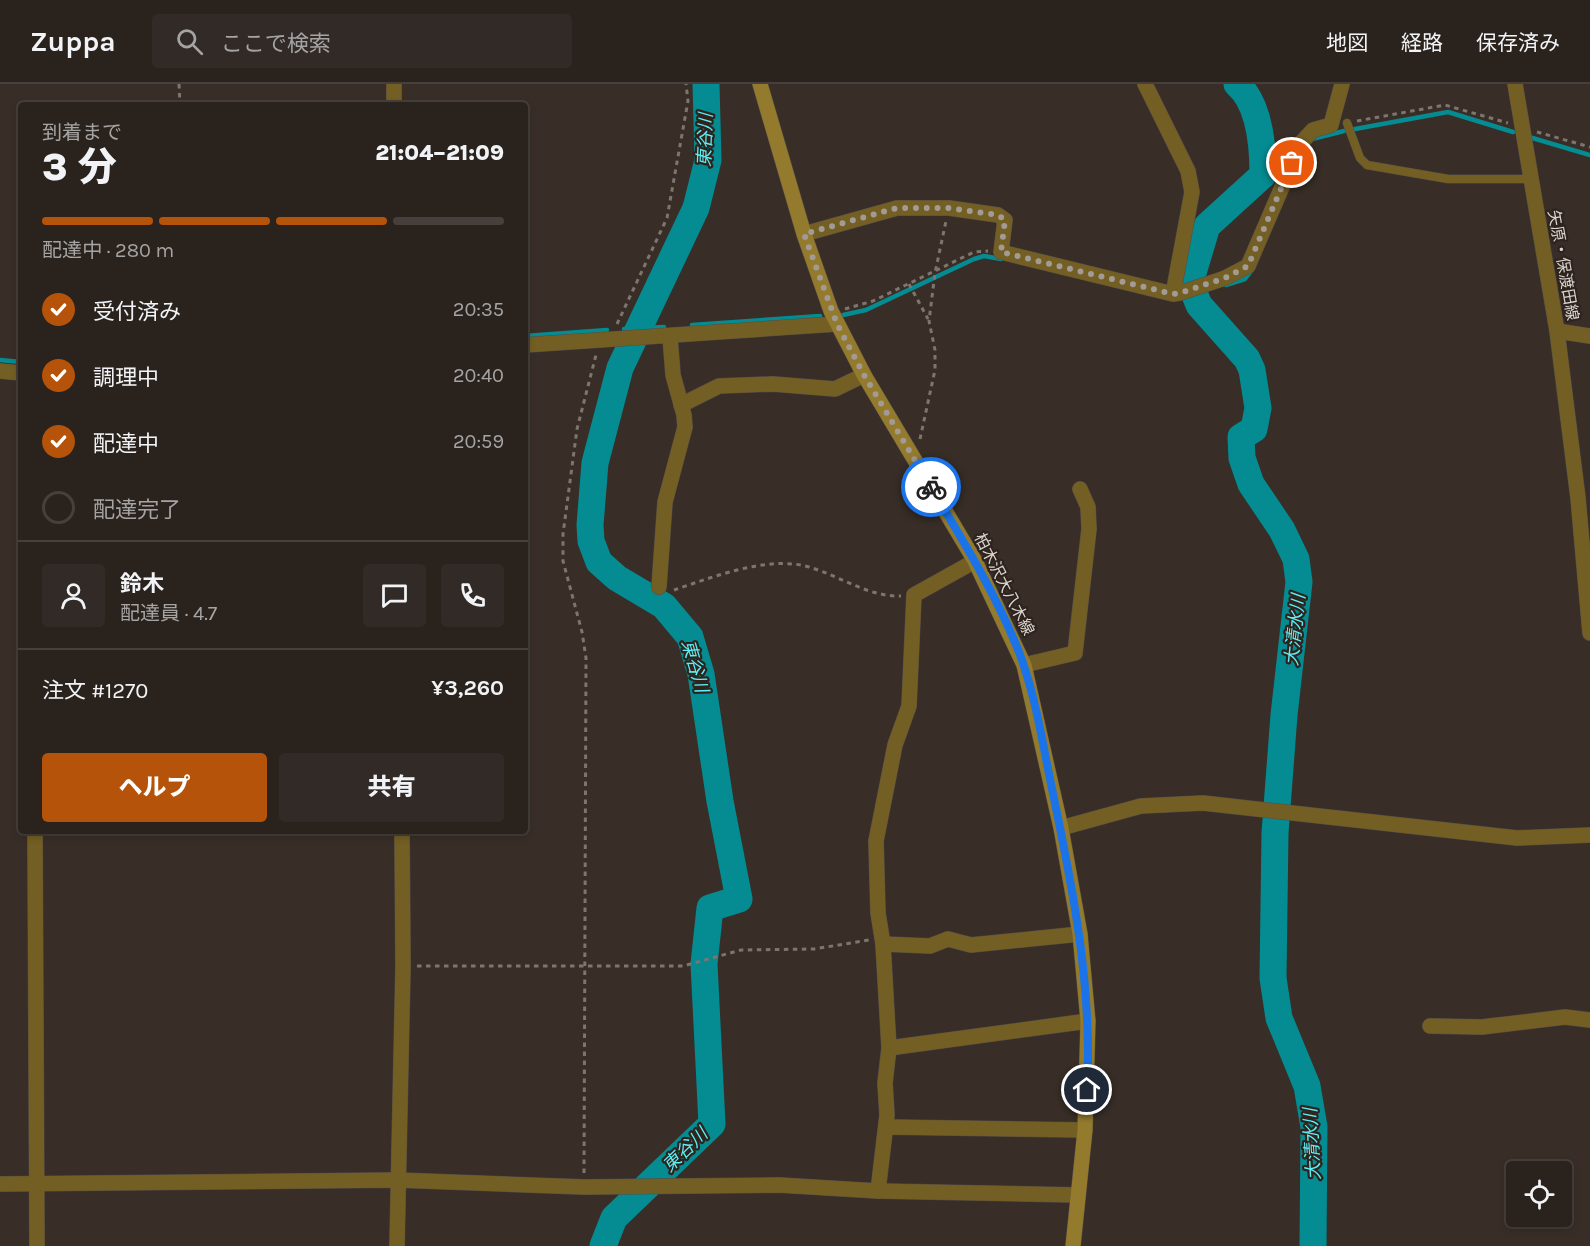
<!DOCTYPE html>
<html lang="ja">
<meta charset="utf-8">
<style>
body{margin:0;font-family:Karla,"Noto Sans JP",sans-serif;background:#322a26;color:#f1f3f6;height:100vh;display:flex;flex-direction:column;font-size:22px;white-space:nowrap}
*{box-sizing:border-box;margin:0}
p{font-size:20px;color:#a5a4a4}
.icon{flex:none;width:33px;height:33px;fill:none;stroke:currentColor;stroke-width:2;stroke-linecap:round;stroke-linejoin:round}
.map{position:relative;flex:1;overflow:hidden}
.details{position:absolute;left:18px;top:18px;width:510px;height:732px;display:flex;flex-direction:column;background:#2a221d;border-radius:6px;box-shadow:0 3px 9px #0003,0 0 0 2px #463f3b}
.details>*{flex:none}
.fabs{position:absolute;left:1506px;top:1077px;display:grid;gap:12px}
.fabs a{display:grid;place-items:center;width:66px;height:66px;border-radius:6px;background:#2a221d;box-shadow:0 3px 9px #0003,0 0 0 2px #463f3b;font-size:30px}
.pin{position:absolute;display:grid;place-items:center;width:51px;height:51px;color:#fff;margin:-26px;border:3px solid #fff;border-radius:50%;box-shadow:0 2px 6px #0007}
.courier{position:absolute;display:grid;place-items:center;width:60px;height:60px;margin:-30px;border:4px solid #1a73e8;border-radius:50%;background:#fff;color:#222;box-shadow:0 2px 8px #0007}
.head em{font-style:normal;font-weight:800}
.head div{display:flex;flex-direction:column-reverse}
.head{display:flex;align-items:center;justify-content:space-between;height:102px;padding:0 24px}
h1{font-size:39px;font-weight:800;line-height:45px}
.bar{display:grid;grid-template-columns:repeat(4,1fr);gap:9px 6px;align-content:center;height:72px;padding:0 24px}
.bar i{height:8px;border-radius:4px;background:#463f3b}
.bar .active{background:#b45309}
.bar p{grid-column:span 4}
.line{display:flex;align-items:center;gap:15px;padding:0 24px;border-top:2px solid #463f3b}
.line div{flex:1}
.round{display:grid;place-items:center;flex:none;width:63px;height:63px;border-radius:6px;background:#322a26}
ol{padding:0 24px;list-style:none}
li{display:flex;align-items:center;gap:18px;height:66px}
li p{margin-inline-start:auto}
li .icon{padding:6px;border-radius:50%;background:#b45309;color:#fff;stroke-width:4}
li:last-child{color:#a5a4a4}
li i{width:33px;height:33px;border:3px solid #463f3b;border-radius:50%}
.button{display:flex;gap:12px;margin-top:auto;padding:12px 24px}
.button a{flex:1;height:69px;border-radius:6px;background:#b45309;color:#fff;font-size:24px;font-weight:800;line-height:69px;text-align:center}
.button a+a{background:#322a26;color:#f1f3f6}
header{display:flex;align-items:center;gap:36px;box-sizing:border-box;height:84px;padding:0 30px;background:#2a221d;border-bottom:2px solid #463f3b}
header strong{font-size:28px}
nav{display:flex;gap:33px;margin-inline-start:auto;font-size:21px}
.search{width:420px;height:54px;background:#322a26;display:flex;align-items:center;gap:15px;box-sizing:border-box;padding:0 21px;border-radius:6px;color:#a5a4a4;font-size:22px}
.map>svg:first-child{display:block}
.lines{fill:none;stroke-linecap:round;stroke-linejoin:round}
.stream{stroke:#048c92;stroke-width:4.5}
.river{stroke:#048c92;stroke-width:27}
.lane-casing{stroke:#554c45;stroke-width:9}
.street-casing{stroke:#554c45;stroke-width:16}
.secondary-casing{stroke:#554c45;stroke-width:16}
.path{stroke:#7e756f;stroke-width:3;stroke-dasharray:4.5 4.5;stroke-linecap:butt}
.lane{stroke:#735f23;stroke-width:8}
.street{stroke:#735f23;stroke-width:15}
.secondary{stroke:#937a2d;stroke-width:15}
.done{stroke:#a29a95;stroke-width:6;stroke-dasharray:0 10.8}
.route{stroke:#1a73e8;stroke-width:8}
.labels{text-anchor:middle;stroke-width:4.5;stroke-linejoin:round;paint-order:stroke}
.street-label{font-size:16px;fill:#dbd4d0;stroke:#2e241d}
.water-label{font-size:18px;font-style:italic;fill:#5eeef6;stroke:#2e241d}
</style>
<header>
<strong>Zuppa</strong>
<div class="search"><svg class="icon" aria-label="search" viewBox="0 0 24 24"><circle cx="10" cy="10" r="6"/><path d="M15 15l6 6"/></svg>ここで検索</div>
<nav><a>地図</a><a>経路</a><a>保存済み</a></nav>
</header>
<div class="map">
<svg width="1590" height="1162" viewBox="0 0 1590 1162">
<rect width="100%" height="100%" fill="#382e27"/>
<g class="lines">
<!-- stream -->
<g class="stream">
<polyline points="1355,45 1448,28 1513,48"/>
<polyline points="1529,53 1590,71"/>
<polyline points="1312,55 1344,47"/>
<polyline points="1226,201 1245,195 1254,183"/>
<polyline points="843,231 866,226 974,175 984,172 1001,175"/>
<polyline points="692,241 820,232"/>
<polyline points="624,245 664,243"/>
<polyline points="525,252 607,246"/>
<polyline points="0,276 21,278"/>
</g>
<!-- river -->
<g class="river">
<path d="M1237,0C1260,20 1263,62 1263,91L1207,142L1190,199L1199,221L1247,275L1252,286L1258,324L1254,345L1241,353L1242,374L1251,400L1282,446L1296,475L1299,498L1284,631L1275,749L1273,894L1279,934L1307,1002L1314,1043L1313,1162"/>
<polyline points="603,1162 614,1134 712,1040 704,880 710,824 739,815 720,717 701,590 690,553 664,522 617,494 599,478 591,457 590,441 595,379 620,284 696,124 708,76 706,0"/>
</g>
<defs>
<polyline id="lane" points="1347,39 1360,74 1367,81 1448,95 1531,95"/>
<g id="street">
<polyline points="1145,0 1188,87 1192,108 1173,210"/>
<polyline points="1515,0 1557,247 1578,414 1590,549"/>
<polyline points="394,21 394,0"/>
<polyline points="804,150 897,124 949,124 998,131 1005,136 1001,168 1173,210 1180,209 1225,194 1248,182 1301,59 1313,46 1331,41 1342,0"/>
<polyline points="1557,247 1590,252"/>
<polyline points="525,261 837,240"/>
<polyline points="0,287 21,289"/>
<polyline points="681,321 719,302 773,300 835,305 864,291"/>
<polyline points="659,503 665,418 685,343 684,331 673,291 670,253"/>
<polyline points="1024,581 1075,569 1089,445 1088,423 1080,405"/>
<polyline points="1061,744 1141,722 1203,719 1517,754 1590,751"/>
<polyline points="35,747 37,1162"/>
<polyline points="883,860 930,862 948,855 971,861 1080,850"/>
<polyline points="1430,942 1482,943 1565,933 1590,936"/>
<polyline points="889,964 1088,937"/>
<polyline points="886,1043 1085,1046"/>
<polyline points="0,1100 397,1096 584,1103 779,1101 878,1107 1078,1111"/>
<polyline points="878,1107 887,1031 885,999 889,964 883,860 878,829 876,757 895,661 909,622 914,511 975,477"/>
<polyline points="397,1162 403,882 402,747"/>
</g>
<polyline id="secondary" points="760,0 804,150 831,227 864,291 975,477 1024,581 1061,744 1080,850 1088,937 1085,1046 1073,1162"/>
</defs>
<!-- lane casing -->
<use href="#lane" class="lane-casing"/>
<!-- street casing -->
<use href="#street" class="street-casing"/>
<!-- secondary casing -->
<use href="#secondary" class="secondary-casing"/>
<!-- path -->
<g class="path">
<polyline points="179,0 180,21"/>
<polyline points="1357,37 1445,21 1508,39"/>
<polyline points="1537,48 1590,63"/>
<polyline points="909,200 928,235"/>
<polyline points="845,225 873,217 974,168 988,167"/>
<polyline points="617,240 667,134 688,17 686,0"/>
<polyline points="920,355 935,286 935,266 929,237 935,189 946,137"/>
<path d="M674,506C713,493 768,471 809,483C840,492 868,513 901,512"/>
<polyline points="417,882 683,882 741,866 814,865 869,856"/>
<polyline points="584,1089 586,574 582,548 563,477 563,450 577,345 596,271"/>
</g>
<!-- lane -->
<use href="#lane" class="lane"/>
<!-- street -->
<use href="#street" class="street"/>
<!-- secondary -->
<use href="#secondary" class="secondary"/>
</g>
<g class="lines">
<!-- done -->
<polyline class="done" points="931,403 864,291 837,240 804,150 897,124 949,124 998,131 1005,136 1001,168 1173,210 1180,209 1225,194 1248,182 1292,79"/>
<!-- route -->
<path class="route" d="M931,403C963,457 996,510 1019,568C1035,610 1042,656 1051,700C1072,800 1093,903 1087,1006"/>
</g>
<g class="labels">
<!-- street labels -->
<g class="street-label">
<text transform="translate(1564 181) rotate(80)" y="6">矢原・保渡田線</text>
<text transform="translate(1005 500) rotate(63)" y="6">柏木沢大八木線</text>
</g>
<!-- water labels -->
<g class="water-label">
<text transform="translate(705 56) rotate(-88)" y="6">東谷川</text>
<text transform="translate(1295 546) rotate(-84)" y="6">大清水川</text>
<text transform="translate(695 582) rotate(74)" y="6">東谷川</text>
<text transform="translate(1312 1060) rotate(-93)" y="6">大清水川</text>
<text transform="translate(685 1066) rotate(-44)" y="6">東谷川</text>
</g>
</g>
</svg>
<div class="fabs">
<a><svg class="icon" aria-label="locate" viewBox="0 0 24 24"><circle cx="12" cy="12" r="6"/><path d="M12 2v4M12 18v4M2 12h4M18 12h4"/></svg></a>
</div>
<div class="pin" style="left:1292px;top:79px;background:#ea580c"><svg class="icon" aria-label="bag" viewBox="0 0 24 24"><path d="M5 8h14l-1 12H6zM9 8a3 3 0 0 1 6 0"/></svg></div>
<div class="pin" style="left:1087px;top:1006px;background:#1f2937"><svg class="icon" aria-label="home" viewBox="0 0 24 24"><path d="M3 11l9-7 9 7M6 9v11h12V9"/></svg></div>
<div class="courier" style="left:931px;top:403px"><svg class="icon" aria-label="bike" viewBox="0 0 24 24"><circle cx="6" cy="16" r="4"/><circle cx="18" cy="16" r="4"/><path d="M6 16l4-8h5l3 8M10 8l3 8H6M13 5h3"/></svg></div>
<section class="details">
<div class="head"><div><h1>3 分</h1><p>到着まで</p></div><em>21:04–21:09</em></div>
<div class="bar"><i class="active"></i><i class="active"></i><i class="active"></i><i></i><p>配達中 · 280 m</p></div>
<ol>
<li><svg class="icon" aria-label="check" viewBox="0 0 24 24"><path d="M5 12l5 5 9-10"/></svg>受付済み<p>20:35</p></li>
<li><svg class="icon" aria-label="check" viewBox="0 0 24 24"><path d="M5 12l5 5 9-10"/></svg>調理中<p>20:40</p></li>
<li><svg class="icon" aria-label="check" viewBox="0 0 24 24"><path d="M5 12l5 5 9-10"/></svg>配達中<p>20:59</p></li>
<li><i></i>配達完了</li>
</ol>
<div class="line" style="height:108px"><a class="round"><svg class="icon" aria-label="person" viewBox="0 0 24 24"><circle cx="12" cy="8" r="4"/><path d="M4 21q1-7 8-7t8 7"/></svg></a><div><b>鈴木</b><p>配達員 · 4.7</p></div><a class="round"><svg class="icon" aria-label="chat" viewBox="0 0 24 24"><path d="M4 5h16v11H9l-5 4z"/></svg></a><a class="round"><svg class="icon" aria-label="phone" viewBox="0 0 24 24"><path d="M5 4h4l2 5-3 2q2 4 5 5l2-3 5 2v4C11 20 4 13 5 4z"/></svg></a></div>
<div class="line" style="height:78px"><div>注文 #1270</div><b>¥3,260</b></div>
<div class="button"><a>ヘルプ</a><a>共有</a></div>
</section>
</div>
